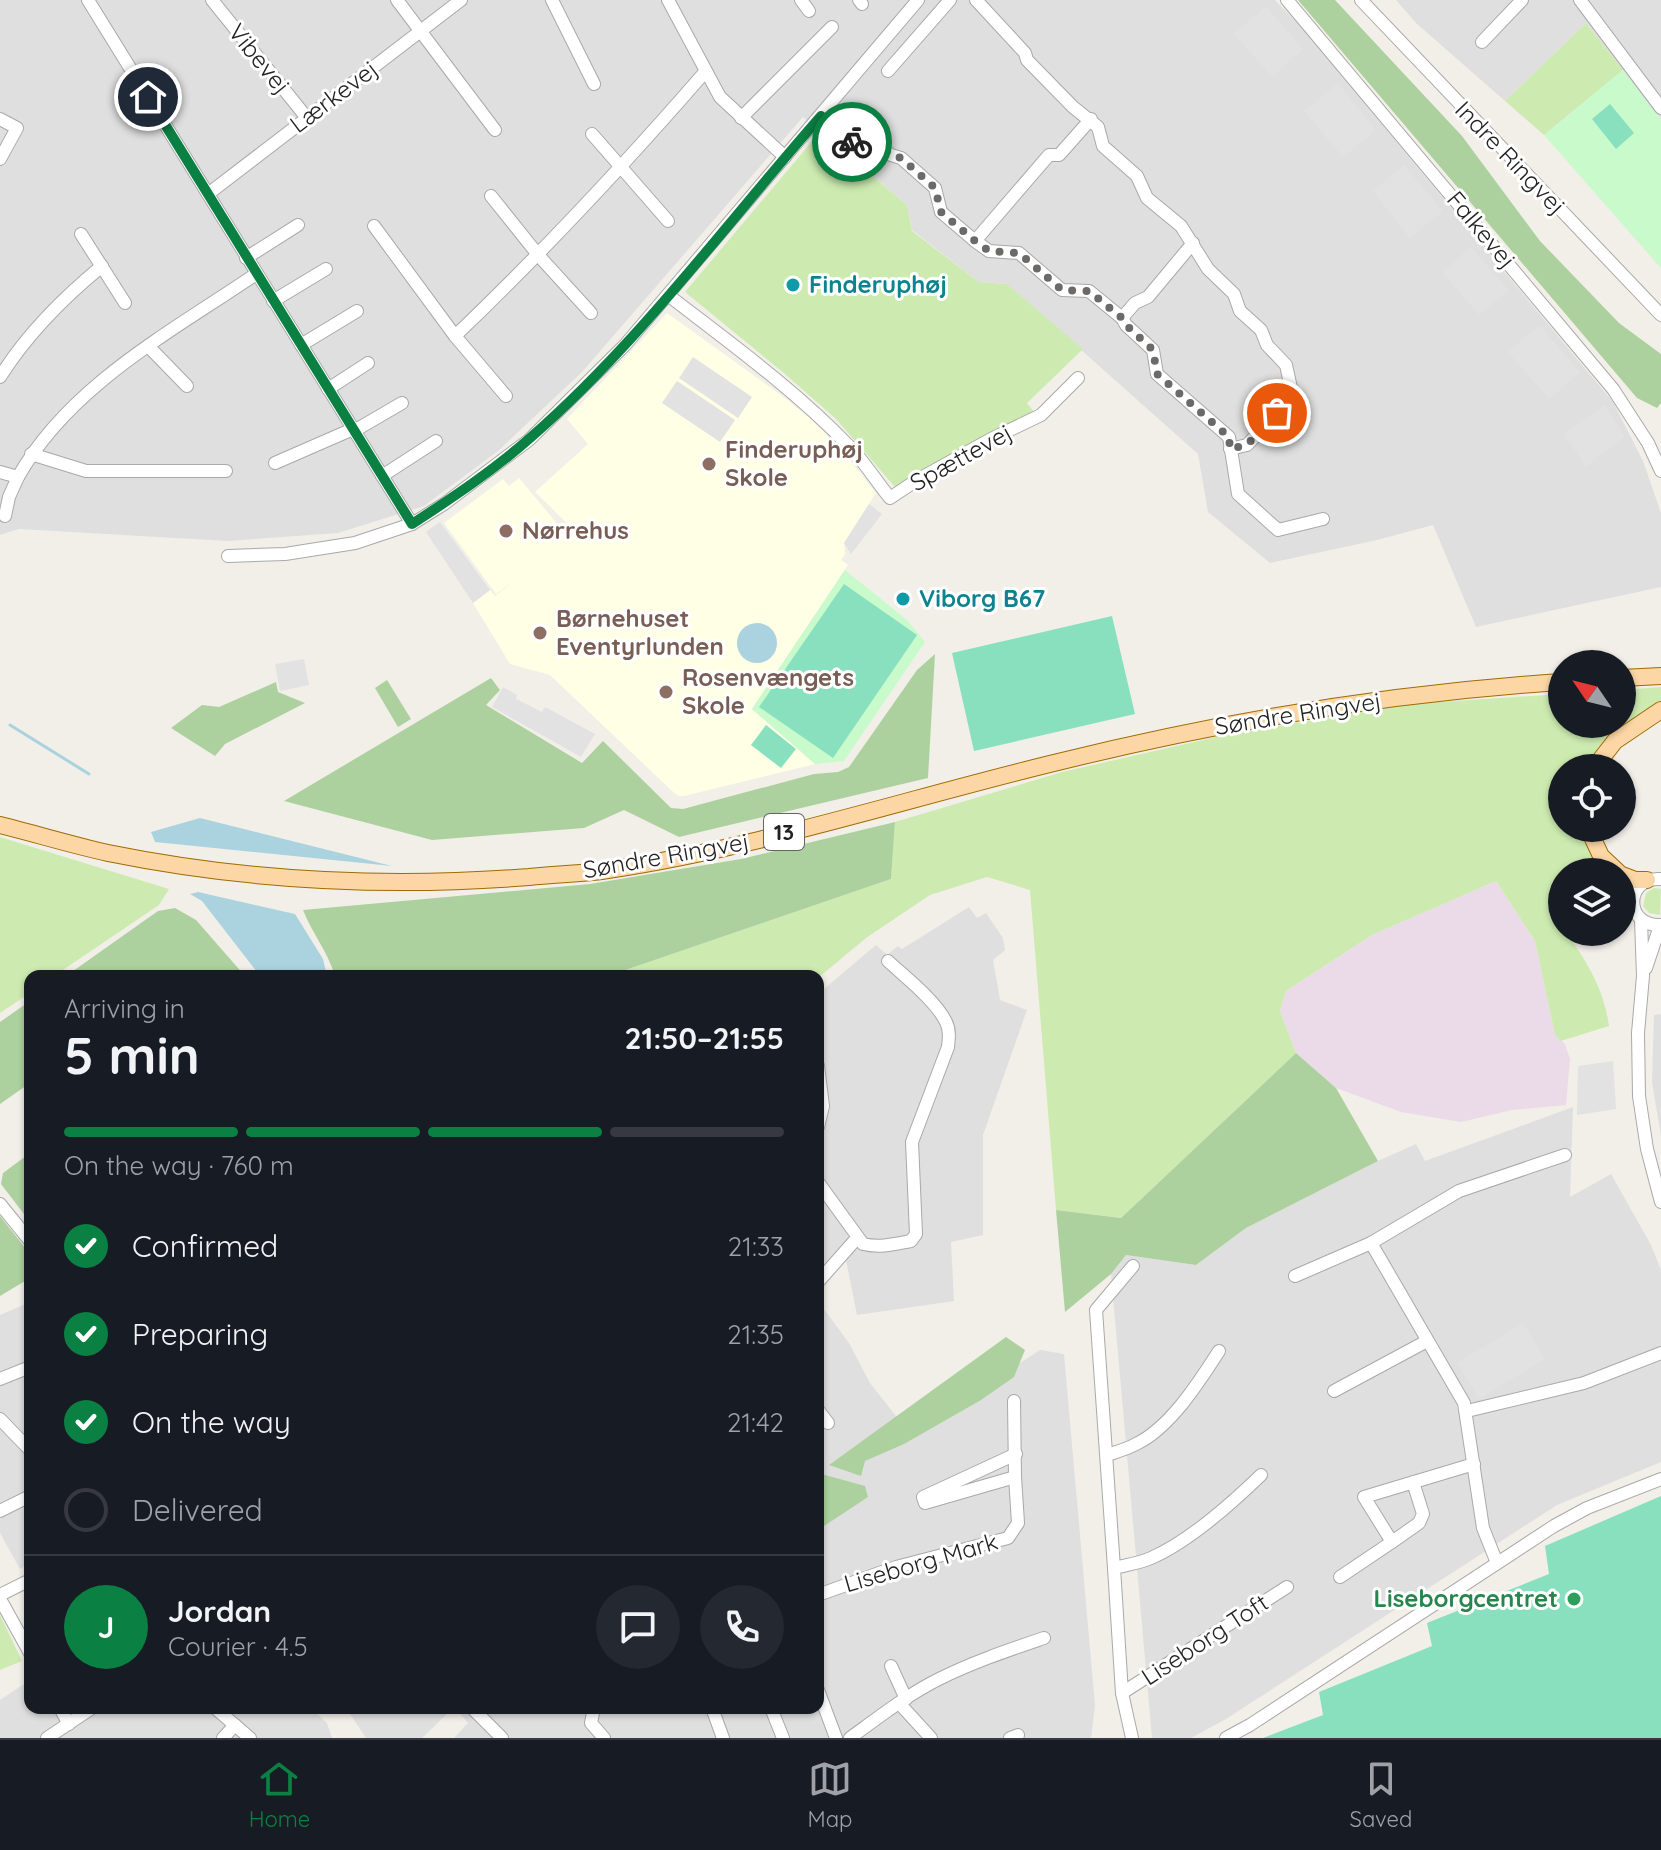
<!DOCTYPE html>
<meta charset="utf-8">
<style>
body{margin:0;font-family:Quicksand,sans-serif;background:#242831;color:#f1f3f6;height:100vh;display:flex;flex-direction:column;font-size:30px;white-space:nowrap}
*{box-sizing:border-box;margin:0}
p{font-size:26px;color:#9ea1a6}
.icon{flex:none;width:44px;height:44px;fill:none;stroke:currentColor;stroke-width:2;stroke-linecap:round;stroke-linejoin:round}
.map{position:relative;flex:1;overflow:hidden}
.sheet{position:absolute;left:24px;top:970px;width:800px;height:744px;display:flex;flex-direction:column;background:#171b24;border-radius:16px;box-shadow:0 2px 6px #0004}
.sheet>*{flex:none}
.needle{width:52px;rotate:305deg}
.tools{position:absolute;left:1548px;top:650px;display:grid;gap:16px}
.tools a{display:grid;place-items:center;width:88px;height:88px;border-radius:50%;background:#171b24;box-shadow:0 2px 6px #0004;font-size:40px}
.pin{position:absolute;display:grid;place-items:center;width:68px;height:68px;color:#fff;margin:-34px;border:4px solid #fff;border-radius:50%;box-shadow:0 2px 8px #0007}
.courier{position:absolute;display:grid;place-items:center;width:80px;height:80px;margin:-40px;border:6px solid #0b8043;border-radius:50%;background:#fff;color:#222;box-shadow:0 2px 10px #0007}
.overview em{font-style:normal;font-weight:700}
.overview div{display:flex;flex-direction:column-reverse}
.overview{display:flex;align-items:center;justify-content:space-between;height:136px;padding:0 40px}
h1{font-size:52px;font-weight:700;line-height:60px}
.bar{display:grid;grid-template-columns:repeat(4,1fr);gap:12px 8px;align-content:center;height:96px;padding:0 40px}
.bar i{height:10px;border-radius:6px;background:#363941}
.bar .current{background:#0b8043}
.bar p{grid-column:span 4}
.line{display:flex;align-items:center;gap:20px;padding:0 40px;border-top:2px solid #363941}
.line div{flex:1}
.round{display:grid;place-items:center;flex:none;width:84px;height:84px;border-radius:42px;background:#242831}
ol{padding:0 40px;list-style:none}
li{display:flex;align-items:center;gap:24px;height:88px}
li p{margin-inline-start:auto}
li .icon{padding:8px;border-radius:50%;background:#0b8043;color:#fff;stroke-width:4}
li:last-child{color:#9ea1a6}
li i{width:44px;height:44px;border:4px solid #363941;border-radius:50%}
.tab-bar{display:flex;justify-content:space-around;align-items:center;height:112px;border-top:2px solid #363941;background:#171b24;font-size:22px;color:#9ea1a6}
.tab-bar a{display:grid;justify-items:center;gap:4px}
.tab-bar .current{color:#0b8043}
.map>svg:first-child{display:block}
.residential{fill:#e0dfdf}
.industrial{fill:#ebdbe8}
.education{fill:#ffffe5}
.grass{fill:#cdebb0}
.forest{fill:#add19e}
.park{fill:#c8facc}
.pitch{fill:#88e0be}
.parking{fill:#e2e2e2}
.water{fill:#aad3df}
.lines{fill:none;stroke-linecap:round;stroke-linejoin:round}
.stream{stroke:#aad3df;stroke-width:3}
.minor-casing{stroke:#a9a9a9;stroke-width:14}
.major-casing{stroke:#a06b00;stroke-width:18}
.minor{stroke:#fff;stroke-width:12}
.major{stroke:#fcd6a4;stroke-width:16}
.done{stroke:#6b6a68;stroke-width:8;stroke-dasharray:0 14.4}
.route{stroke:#0b8043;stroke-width:10}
.culture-dot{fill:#0f9aa8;stroke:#fff;stroke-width:3}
.education-dot{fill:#8d6e63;stroke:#fff;stroke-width:3}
.leisure-dot{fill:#2e9e5b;stroke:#fff;stroke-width:3}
.labels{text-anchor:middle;stroke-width:6;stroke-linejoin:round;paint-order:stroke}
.shield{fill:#fff;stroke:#646464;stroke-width:2}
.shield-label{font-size:22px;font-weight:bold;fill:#222}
.street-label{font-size:24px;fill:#222;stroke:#fff}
.culture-label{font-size:24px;font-weight:bold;fill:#0d838f;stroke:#fff;text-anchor:start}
.education-label{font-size:24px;font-weight:bold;fill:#785e54;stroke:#fff;text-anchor:start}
.leisure-label{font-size:24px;font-weight:bold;fill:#27864d;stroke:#fff;text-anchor:end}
</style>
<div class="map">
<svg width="1661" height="1738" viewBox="0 0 1661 1738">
<rect width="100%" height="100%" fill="#f2efe9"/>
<!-- residential -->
<g class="residential">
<polygon points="0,0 1275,0 1299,25 1613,402 1643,461 1661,513 1661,587 1476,627 1433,525 1377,540 1270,563 1208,512 1198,454 1007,284 979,282 912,230 907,205 803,117 582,372 498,451 424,506 338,533 228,541 19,529 0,535"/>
<polygon points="1396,0 1661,0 1661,120 1586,23 1505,101 1416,23"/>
<polygon points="969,907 977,918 986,913 1003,938 1005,950 993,960 1000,1000 1027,1010 983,1135 983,1235 951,1242 954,1301 857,1315 846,1260 818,1291 818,994 876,945 887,955 898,946 902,949"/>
<polygon points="1661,1014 1661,1136 1652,1082 1654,1015"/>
<polygon points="1573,1107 1570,1197 1611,1174 1651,1245 1661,1270 1661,1462 1557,1505 1226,1719 1191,1738 1152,1738 1111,1274 1126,1255 1196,1265 1246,1228 1378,1161 1416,1144 1425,1161"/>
<polygon points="818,1301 849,1343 870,1383 910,1434 1040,1350 1064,1354 1095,1705 1091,1738 454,1738 468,1723 455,1708 818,1708"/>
<polygon points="30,1302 30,1563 20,1569 0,1533 0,1315"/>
<polygon points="30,1680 30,1708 311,1708 327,1723 332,1738 0,1738 0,1700"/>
<polygon points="346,1708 453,1708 422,1738 366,1738"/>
</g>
<!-- industrial -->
<polygon class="industrial" points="1496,881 1535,941 1555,1035 1565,1044 1570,1059 1566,1105 1512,1110 1461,1122 1401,1112 1336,1088 1296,1053 1280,1011 1286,991 1372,935"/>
<!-- education -->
<polygon class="education" points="667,313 785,398 813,421 845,454 876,493 844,543 845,554 841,560 848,565 752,709 815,764 684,796 678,796 670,789 550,675 510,664 473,603 490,590 495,596 520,577 496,594 444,523 503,479 509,486 519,478 570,539 578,534 535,492 588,444 567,419"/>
<!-- grass -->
<g class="grass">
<polygon points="1586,23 1623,70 1544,135 1505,101"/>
<polygon points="820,132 907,205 912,231 979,282 1007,284 1083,349 1027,403 1034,412 895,487 836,419 785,374 685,292"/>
<path d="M1661,687V703C1634,721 1602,738 1587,768H1562V828H1579L1599,864L1594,872H1562V932H1566C1587,962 1604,989 1609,1026L1561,1041L1555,1035L1535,941L1496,881L1372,935L1286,991L1280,1011L1296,1053L1121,1218L1056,1210L1030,890L987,877L930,895L866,938L818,978V976H608L891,879L895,822L1062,772L1225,735L1407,704L1562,694V724H1622V690Z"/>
<polygon points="0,837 169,889 159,905 54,976 30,976 30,993 0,1013"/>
<polygon points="1654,888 1661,889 1660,915 1649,913 1643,906 1646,893"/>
<polygon points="0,1615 22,1661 0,1670"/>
</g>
<!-- forest -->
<g class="forest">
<polygon points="1298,0 1335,0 1462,136 1540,241 1619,323 1661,354 1661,403 1657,408 1637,398"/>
<polygon points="935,654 928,778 679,837 624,810 584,828 432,840 284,801 491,678 500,690 486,705 582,763 603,741 671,808 683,809 814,774 838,772 849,767 917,670"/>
<polygon points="387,680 411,719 398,727 375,688"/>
<polygon points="276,682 278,692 305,703 225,744 215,756 171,728 202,705 219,707"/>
<path d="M895,822L891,879L608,976H335C327,950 313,935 303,910L590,884L741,859Z"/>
<polygon points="175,908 196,920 245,976 66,976 158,911"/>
<polygon points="30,1001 30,1083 0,1104 0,1022"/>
<polygon points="1296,1053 1336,1088 1378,1161 1246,1228 1196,1265 1126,1255 1111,1274 1065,1312 1056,1210 1121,1218"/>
<polygon points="30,1153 30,1222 1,1184 3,1173"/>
<polygon points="0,1216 30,1254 30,1278 0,1296"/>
<polygon points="1006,1337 1025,1350 1014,1377 981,1400 904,1444 865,1461 861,1476 829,1465"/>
<polygon points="818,1473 865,1486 868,1497 818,1530"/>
</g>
<!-- park -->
<g class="park">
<polygon points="1623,70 1661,120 1661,268 1544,135"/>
<polygon points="845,570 907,620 925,642 844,761 815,764 752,709"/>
</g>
<!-- pitch -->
<g class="pitch">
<polygon points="1610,104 1634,133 1616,149 1592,119"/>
<polygon points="844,584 917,635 833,758 759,707"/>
<polygon points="1112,616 1135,714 974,751 952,653"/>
<polygon points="766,725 796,749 781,768 751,745"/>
<polygon points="1661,1496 1661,1738 1263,1738 1323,1715 1319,1692 1432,1646 1427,1623 1549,1574 1545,1546"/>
</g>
<!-- parking -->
<g class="parking">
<polygon points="1266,6 1303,49 1272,77 1234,34"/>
<polygon points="1338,83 1376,130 1343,157 1304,111"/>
<polygon points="1404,165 1443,211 1410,238 1373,191"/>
<polygon points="1471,247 1509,290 1479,315 1442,272"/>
<polygon points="1539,325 1580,372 1549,399 1508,352"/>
<polygon points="693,357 752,397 738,418 679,378"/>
<polygon points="677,381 735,420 720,442 662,403"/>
<polygon points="1604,405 1625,436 1586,467 1564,434"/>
<polygon points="869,504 882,514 851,554 844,543"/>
<polygon points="440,522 490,590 473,603 426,532"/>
<polygon points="304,659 309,685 280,691 275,664"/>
<polygon points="503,687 517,695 516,699 542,712 545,707 595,734 581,757 492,707"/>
<polygon points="1613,1061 1616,1109 1577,1115 1578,1066"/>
<polygon points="1523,1323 1545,1359 1479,1399 1457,1363"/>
</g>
<!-- water -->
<g class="water">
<circle cx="757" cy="643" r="20"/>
<polygon points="200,818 392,866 155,842 151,832"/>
<polygon points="198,892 295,914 323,959 327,976 260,976 202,901 190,894"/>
</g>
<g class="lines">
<!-- stream -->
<polyline class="stream" points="10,725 89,774"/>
<defs>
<g id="minor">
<polyline points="88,0 412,524"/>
<polyline points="212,0 307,118"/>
<polyline points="397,0 495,130"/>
<polyline points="552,0 594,84"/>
<polyline points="668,0 720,97 785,157"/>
<polyline points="801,0 809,11"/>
<polyline points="859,0 862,4"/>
<polyline points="976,0 1025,53 1027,60 1073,107 1098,127 1103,146 1137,176 1147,198 1181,226 1208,269 1234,294 1240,311 1261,330 1267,345 1286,365 1293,397 1247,445 1230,449"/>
<polyline points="1287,0 1613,389 1648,443 1661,471"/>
<polyline points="1361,0 1661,315"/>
<polyline points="1580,0 1661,108"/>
<polyline points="1482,42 1522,0"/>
<polyline points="888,71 950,0"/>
<polyline points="821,116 857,145 868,137 891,155 901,158 935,188 941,212 975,241 989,251 1019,253 1062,290 1089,291 1122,318 1126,325 1153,350 1157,374 1229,437 1238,494 1278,530 1323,519"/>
<polyline points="741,118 832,27"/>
<polyline points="0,119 17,128 0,159"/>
<polyline points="592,134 668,221"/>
<polyline points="208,194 461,0"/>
<polyline points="491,196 539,256 591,313"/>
<polyline points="374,226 455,336 506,396"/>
<polyline points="81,234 125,303"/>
<polyline points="975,241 1049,155 1059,155 1091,119"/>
<polyline points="246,258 298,225"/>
<path d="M668,295C730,343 794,389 848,445C864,461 876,481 890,498L917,480L991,439L1041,415L1078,378"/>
<polyline points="273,301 326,269"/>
<polyline points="1122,318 1135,303 1148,297 1193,243"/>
<path d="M455,336C543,252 625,164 705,72"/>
<polyline points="301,345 357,311"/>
<polyline points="148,346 187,386"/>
<path d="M0,377C27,334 63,298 102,266"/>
<polyline points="328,389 368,363"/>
<polyline points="354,431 402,403"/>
<polyline points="31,454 86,471 226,471"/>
<polyline points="275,463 353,429"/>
<polyline points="0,472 18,477 9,497 5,516"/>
<polyline points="382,476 436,441"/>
<path d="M18,477C70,385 171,332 256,274"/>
<polyline points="228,556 285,554 355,543 412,524 444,504 529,440 625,345 918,0"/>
<path d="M1661,879C1624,877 1624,927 1661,925"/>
<polyline points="1641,920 1643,976 1638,1033 1639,1096 1647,1149 1661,1202"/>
<polyline points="1646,968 1660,926"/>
<polyline points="818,1066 823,1106 818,1127"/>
<path d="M818,1182L863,1244C880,1248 895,1244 911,1241L916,1234L912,1142L948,1047C949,1038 950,1030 946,1022C936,1001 905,977 888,961"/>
<polyline points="0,1204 30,1241"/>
<polyline points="1371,1243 1464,1403 1483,1528 1497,1563"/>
<polyline points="1295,1276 1371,1243 1459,1191 1565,1155"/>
<polyline points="818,1282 857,1238"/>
<polyline points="0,1379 30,1367"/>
<polyline points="1334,1391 1427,1341"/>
<polyline points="818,1410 828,1423"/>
<polyline points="1467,1411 1584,1383 1661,1353"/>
<polyline points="0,1419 30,1450"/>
<path d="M1107,1455C1116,1452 1127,1449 1136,1444C1170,1428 1199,1382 1219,1351"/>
<polyline points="1015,1477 925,1503 923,1497 1016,1454"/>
<polyline points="1413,1482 1423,1514 1419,1523 1392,1542 1364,1497 1474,1464"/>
<polyline points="0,1511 30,1496"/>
<polyline points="1114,1568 1096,1310 1133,1266"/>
<polyline points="1340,1577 1392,1542"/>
<polyline points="0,1595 30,1580"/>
<polyline points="818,1595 896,1567 1008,1538 1018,1523 1015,1477 1014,1401"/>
<polyline points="0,1599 30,1653"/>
<polyline points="891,1666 906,1699"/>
<polyline points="818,1690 836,1738"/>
<path d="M1122,1693L1114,1568C1126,1565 1140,1563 1151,1558C1188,1542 1232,1503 1261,1475"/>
<polyline points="899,1703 931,1738"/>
<polyline points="60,1708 69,1724"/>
<polyline points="215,1708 250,1738"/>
<polyline points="472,1708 502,1738"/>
<polyline points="594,1708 591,1723 604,1738"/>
<polyline points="712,1708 723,1738"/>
<polyline points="771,1708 783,1738"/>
<polyline points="47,1738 92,1708"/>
<polyline points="223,1738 235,1725"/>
<path d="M850,1738C879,1717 907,1695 939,1679C973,1662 1009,1650 1044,1638"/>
<polyline points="1010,1738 1018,1735"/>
<polyline points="1132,1738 1122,1693 1287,1587"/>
<polyline points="1226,1738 1250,1725 1554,1526 1587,1508 1661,1479"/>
</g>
<g id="major">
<polyline points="1622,678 1661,676"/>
<polyline points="1594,768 1615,741 1661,710"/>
<path d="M0,825C36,834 72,845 108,853C246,881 389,888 529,877C555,874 582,874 608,870C761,847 909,798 1058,762C1224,721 1392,693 1562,682"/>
<polyline points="1588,828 1601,856 1618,872"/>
<polyline points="1622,875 1635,880 1647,880"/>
</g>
</defs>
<!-- minor casing -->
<use href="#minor" class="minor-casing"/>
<!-- major casing -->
<use href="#major" class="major-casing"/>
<!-- minor -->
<use href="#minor" class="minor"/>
<!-- major -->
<use href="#major" class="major"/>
</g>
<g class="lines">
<!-- done -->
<polyline class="done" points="852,142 857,145 868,137 891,155 901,158 935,188 941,212 975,241 989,251 1019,253 1062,290 1089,291 1122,318 1126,325 1153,350 1157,374 1229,437 1230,449 1247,445 1277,413"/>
<!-- route -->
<path class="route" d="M148,97L412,524C452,498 494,470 530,438C639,343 726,224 821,116L852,142"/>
</g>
<!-- markers -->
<g class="culture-dot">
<circle cx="793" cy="285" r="8"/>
<circle cx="903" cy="599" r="8"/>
</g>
<g class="education-dot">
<circle cx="709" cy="464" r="8"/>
<circle cx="506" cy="531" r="8"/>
<circle cx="540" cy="633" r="8"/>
<circle cx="666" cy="692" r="8"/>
</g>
<circle class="leisure-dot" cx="1574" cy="1599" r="8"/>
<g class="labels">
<!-- shield labels -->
<rect class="shield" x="764" y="814" width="40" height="36" rx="6"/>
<g class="shield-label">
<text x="784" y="840">13</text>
</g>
<!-- street labels -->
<g class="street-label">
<text transform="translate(259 59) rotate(51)" y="8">Vibevej</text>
<text transform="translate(334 97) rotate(-37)" y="8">Lærkevej</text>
<text transform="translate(1510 158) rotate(46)" y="8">Indre Ringvej</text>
<text transform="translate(1481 230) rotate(50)" y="8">Falkevej</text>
<text transform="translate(961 458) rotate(-29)" y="8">Spættevej</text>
<text transform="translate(1298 714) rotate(-9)" y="8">Søndre Ringvej</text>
<text transform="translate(666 856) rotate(-10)" y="8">Søndre Ringvej</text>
<text transform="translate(921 1563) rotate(-16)" y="8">Liseborg Mark</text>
<text transform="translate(1205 1640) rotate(-33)" y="8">Liseborg Toft</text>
</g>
<!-- culture labels -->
<g class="culture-label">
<text x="809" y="293">Finderuphøj</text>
<text x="919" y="607">Viborg B67</text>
</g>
<!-- education labels -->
<g class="education-label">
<text x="725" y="458">Finderuphøj<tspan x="725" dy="28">Skole</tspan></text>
<text x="522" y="539">Nørrehus</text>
<text x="556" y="627">Børnehuset<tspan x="556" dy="28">Eventyrlunden</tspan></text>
<text x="682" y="686">Rosenvængets<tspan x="682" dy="28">Skole</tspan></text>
</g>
<!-- leisure labels -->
<g class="leisure-label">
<text x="1558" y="1607">Liseborgcentret</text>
</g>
</g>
</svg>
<div class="tools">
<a><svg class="needle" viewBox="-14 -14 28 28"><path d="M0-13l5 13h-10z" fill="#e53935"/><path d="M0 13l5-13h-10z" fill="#9ea1a6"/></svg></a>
<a><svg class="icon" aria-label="locate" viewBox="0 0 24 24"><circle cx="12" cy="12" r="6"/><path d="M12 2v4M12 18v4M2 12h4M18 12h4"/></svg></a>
<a><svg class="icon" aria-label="layers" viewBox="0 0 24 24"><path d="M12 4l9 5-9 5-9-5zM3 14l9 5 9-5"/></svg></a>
</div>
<div class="pin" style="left:1277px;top:413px;background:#ea580c"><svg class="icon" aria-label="bag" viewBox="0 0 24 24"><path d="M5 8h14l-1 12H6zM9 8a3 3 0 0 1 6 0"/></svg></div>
<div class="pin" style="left:148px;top:97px;background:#1f2937"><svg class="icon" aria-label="home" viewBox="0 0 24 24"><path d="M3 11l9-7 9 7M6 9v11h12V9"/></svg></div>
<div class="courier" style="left:852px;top:142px"><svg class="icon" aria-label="bike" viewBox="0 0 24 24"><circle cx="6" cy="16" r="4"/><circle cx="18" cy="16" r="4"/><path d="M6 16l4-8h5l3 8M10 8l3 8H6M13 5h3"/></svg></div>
<section class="sheet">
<div class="overview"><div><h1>5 min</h1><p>Arriving in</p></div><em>21:50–21:55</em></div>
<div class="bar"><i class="current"></i><i class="current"></i><i class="current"></i><i></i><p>On the way · 760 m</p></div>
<ol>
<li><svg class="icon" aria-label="check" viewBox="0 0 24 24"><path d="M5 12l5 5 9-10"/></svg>Confirmed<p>21:33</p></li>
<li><svg class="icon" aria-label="check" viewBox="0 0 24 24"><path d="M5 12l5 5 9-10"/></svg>Preparing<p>21:35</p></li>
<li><svg class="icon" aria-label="check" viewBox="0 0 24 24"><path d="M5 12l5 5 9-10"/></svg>On the way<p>21:42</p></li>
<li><i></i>Delivered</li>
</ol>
<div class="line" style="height:144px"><b class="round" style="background:#0b8043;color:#fff">J</b><div><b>Jordan</b><p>Courier · 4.5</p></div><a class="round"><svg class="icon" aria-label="chat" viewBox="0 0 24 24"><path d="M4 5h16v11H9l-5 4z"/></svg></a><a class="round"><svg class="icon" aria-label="phone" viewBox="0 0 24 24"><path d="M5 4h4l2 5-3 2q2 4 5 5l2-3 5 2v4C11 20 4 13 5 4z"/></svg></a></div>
</section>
</div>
<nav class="tab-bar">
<a class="current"><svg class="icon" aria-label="home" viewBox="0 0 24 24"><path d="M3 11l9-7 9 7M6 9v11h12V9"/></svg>Home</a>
<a><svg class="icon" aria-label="map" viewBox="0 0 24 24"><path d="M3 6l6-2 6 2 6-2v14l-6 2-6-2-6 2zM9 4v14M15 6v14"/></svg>Map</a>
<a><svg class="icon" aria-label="saved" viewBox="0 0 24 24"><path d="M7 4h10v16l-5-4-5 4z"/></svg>Saved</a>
</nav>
